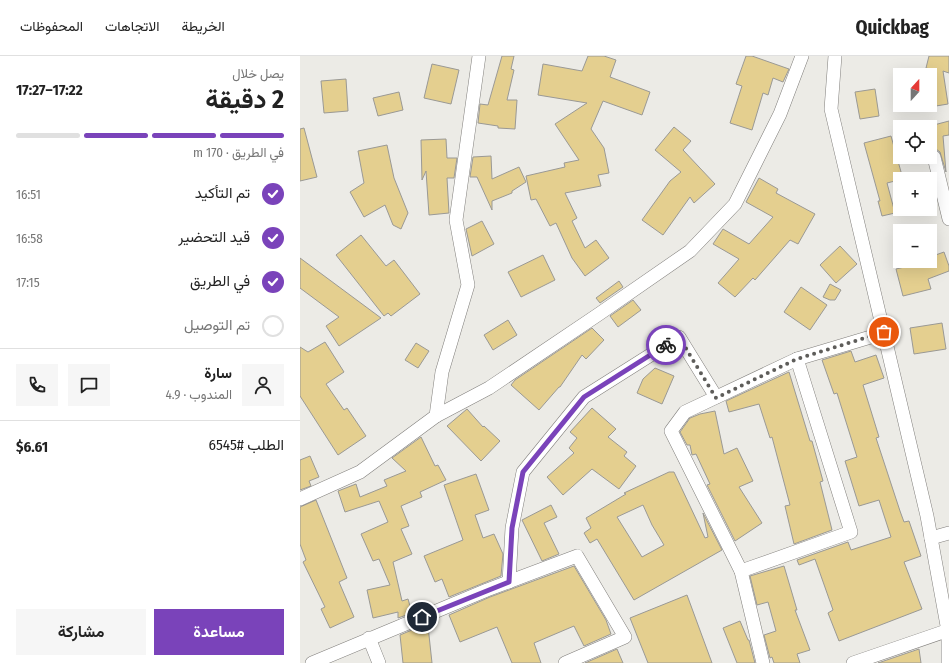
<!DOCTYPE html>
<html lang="ar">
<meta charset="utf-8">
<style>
body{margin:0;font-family:"Fira Sans Condensed",Vazirmatn,sans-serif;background:#f6f6f6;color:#222;direction:rtl;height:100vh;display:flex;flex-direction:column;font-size:15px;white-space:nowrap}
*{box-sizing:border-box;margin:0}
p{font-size:13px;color:#767676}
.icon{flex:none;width:22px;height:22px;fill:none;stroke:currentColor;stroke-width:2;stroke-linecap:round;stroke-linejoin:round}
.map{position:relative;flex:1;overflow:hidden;direction:ltr}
.panel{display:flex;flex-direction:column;background:#fff;width:300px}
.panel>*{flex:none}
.needle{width:26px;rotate:21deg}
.buttons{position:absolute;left:593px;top:12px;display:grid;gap:8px}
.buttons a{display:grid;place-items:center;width:44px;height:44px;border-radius:0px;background:#fff;box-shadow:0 4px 16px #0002;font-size:20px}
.pin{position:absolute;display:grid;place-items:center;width:34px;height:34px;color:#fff;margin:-17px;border:2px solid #fff;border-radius:50%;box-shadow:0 1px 4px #0007}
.courier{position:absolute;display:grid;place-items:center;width:40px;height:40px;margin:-20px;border:3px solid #7a43ba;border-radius:50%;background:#fff;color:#222;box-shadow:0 1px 5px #0007}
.head em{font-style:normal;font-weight:700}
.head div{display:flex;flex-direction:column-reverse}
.head{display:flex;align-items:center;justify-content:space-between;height:68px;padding:0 16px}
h1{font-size:26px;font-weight:700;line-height:30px}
.bar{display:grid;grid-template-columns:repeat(4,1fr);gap:6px 4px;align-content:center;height:48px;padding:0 16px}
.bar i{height:5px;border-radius:3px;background:#e0e0e0}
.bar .active{background:#7a43ba}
.bar p{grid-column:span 4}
.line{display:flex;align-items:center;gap:10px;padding:0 16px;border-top:1px solid #e0e0e0}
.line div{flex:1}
.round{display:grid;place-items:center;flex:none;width:42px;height:42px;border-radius:0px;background:#f6f6f6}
ol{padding:0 16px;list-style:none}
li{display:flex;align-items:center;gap:12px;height:44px}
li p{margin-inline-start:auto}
li .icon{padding:4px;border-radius:50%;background:#7a43ba;color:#fff;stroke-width:4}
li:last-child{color:#767676}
li i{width:22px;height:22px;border:2px solid #e0e0e0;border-radius:50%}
.primary-button{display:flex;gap:8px;margin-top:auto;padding:8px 16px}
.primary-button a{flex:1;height:46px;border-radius:0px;background:#7a43ba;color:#fff;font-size:16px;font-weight:700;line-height:46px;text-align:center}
.primary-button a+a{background:#f6f6f6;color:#222}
header{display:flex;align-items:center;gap:24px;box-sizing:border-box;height:56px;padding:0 20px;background:#fff;border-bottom:1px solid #e0e0e0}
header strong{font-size:19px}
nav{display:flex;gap:22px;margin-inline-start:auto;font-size:14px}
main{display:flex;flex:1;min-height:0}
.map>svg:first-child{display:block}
.building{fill:#e4cf8f;stroke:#9a9995;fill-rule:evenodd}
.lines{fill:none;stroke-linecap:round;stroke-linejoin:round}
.street-casing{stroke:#817f7c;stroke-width:14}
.street{stroke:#fff;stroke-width:13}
.done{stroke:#5e5d5a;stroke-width:4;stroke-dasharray:0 7.2}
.route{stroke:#7a43ba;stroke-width:5}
</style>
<header>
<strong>Quickbag</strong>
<nav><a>الخريطة</a><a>الاتجاهات</a><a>المحفوظات</a></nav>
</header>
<main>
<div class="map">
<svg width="649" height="607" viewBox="0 0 649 607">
<rect width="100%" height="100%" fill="#ecebe6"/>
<!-- building -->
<g class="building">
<polygon points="202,0 214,0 211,13 214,14 207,44 217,44 215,73 198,72 198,70 178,67 180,48 188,49"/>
<polygon points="288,0 304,0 316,4 310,21 350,36 342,59 303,45 291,73 304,92 309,117 298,119 301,130 265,137 277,162 272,165 285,192 296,184 309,202 285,220 272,202 256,167 250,170 236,143 231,144 226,120 265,111 264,107 279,104 255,68 287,47 238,39 243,8 282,15"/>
<polygon points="446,0 452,0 489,13 483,26 473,22 468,39 463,37 452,74 430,67 442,30 436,28"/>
<polygon points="629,0 649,0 649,17 643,15 648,48 630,51 630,13 626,12"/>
<polygon points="132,8 159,14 151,48 124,42"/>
<polygon points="46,23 48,55 24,57 21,25"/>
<polygon points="575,33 579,60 560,63 555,36"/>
<polygon points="99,36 103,54 78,60 73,42"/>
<polygon points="649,65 649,79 643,80 646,116 640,96 636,93 630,94 630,70"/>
<polygon points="374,71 391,85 383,94 415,128 394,147 390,141 363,179 342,164 370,125 381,116 355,94"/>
<polygon points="4,72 17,121 0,125 0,73"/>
<polygon points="591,80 603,123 587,127 595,157 582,160 578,145 580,145 564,87"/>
<polygon points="146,83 147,102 157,102 154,122 147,122 149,157 129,159 126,115 122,124 121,84"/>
<polygon points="87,89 94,122 108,157 101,173 93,169 85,149 64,161 50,136 64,127 58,95"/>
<polygon points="191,100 192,123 219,111 226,126 212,135 212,137 192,145 192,154 177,121 170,121 173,101"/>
<polygon points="459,122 478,133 476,137 515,158 498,188 490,184 455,224 453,222 435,241 418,227 439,203 413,188 423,173 449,188 473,161 446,146"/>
<polygon points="182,165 194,188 172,200 166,173"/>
<polygon points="61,179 86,210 94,204 120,238 91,260 88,257 84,260 36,199"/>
<polygon points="540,190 557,208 536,227 520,209"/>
<polygon points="644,196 649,210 649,215 628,223 631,233 603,240 596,213 630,205 630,201"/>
<polygon points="243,199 255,224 221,241 208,216"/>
<polygon points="0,202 81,262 39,290 26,270 39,261 0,232"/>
<polygon points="319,225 323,231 300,247 296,242"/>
<polygon points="530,228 541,234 535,244 530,244 523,241"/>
<polygon points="501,231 527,249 510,274 484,256"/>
<polygon points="333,244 341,254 318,271 310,260"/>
<polygon points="208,264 217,279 193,294 184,279"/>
<polygon points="642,267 646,293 614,298 610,272"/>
<polygon points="292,272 304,284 286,303 282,299 260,331 259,331 239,354 211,329 215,324"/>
<polygon points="25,286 44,316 26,328 44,354 47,352 66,380 38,399 0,340 0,291 8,296"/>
<polygon points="116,287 129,295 118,312 105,304"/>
<polygon points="551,295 555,306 576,299 584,322 563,329 579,381 576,382 600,455 604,466 609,465 621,500 604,506 622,553 539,585 528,557 533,554 515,503 499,509 497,504 548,486 551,494 591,481 579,444 559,450 545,405 557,401 537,337 534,338 522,304"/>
<polygon points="355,312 374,320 362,348 337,337 343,323"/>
<polygon points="489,316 510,385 512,385 523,425 520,426 532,474 494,488 485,450 490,449 472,381 470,382 459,348 429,356 426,345"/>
<polygon points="292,352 316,373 308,381 327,396 324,400 336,410 319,433 292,413 263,439 247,421 274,397 269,392 277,382 270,376"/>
<polygon points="167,353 183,371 184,370 200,385 181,405 147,370"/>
<polygon points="415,355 424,398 437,392 453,425 439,431 462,467 435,485 407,429 410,428 396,398 392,399 390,389 387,389 380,376 390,362 400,358"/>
<polygon points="121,381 135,410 138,409 146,424 120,436 122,441 101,450 109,470 101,473 112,498 93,506 102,545 108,543 112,557 98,562 98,556 73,562 67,534 90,529 79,503 73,505 61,478 88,466 79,445 45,456 38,435 56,428 60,441 87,430 84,424 106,415 92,402"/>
<polygon points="10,400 19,421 9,425 11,430 0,434 0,404"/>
<path d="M369,416H374L405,482L408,481L403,457L422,494L334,544L297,483L290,487L284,477L291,472L286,462L326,438L324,437ZM343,449L352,469L364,489L342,501L317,461Z"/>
<polygon points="176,418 189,454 175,459 183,482 194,478 203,498 201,520 149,541 142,523 135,526 124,500 163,484 144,429"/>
<polygon points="16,444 47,522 39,526 54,561 30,572 21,553 25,551 3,506 6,504 0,488 0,451"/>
<polygon points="251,449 257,461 244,467 259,498 242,505 222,464"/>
<polygon points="274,510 306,564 311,578 284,590 274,570 234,587 241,607 212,607 197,571 160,586 149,559 190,541"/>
<polygon points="484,510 497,554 495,554 510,594 497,598 500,607 474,607 472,601 470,602 464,579 476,575 468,546 457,549 450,520"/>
<polygon points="387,539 412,607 348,607 330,562"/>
<polygon points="440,565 448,584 449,584 455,607 437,607 423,572"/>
<polygon points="128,570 132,607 103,607 100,579 119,571"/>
<polygon points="317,593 323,607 285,607"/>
<polygon points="619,593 621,607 578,607"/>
</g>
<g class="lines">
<defs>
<g id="street">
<polyline points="535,0 531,53 627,460 648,575 648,607"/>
<polyline points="634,101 649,163"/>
<polyline points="136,360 189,332 299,258 390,195 435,148 480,58 502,0"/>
<polyline points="0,443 60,416 136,360 142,316 168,229 156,164 179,0"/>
<polyline points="631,482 649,477"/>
<polyline points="441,515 551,476 497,303 584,277"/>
<polyline points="209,526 212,472 223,416 284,341 379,281 416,341"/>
<polyline points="69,582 79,607"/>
<polyline points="12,607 187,534 277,500 325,581 265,607"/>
<polyline points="463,607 441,515 371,375 385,356 497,303"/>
<polyline points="553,607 649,574"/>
</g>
</defs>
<!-- street casing -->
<use href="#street" class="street-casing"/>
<!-- street -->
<use href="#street" class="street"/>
</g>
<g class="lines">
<!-- done -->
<polyline class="done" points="366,289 379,281 416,342 497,303 584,276"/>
<!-- route -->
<polyline class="route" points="122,561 209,526 212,472 223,416 284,341 366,289"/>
</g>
</svg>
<div class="buttons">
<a><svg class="needle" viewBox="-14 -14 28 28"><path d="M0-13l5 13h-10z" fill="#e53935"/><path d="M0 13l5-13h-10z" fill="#767676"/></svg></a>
<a><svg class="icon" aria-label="locate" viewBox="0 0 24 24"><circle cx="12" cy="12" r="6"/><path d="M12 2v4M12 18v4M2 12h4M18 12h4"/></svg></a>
<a>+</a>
<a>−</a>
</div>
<div class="pin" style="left:584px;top:276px;background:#ea580c"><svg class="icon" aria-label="bag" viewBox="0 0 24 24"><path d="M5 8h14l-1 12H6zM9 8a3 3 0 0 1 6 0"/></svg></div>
<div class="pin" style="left:122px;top:561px;background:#1f2937"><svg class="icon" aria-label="home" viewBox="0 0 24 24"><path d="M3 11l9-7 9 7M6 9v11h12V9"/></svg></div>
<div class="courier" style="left:366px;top:289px"><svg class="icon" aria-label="bike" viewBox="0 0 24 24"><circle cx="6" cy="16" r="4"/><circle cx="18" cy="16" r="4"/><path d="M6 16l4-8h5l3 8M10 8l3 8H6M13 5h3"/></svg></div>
</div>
<section class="panel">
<div class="head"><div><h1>2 دقيقة</h1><p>يصل خلال</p></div><em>17:22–17:27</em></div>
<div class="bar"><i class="active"></i><i class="active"></i><i class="active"></i><i></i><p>في الطريق · 170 m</p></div>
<ol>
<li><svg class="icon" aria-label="check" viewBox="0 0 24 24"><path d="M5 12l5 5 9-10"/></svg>تم التأكيد<p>16:51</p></li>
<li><svg class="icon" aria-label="check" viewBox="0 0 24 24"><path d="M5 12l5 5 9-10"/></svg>قيد التحضير<p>16:58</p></li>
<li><svg class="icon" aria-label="check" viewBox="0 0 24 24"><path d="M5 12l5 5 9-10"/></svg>في الطريق<p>17:15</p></li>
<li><i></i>تم التوصيل</li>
</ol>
<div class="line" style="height:72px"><a class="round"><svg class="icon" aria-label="person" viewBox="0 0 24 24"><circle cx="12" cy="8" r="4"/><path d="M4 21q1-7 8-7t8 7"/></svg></a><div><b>سارة</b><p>المندوب · 4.9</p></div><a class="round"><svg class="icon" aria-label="chat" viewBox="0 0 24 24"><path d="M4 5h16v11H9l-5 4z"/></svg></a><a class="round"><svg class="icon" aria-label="phone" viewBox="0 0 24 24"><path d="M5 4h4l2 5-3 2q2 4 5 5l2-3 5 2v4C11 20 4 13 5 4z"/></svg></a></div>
<div class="line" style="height:52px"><div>الطلب #6545</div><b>$6.61</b></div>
<div class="primary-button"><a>مساعدة</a><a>مشاركة</a></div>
</section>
</main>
